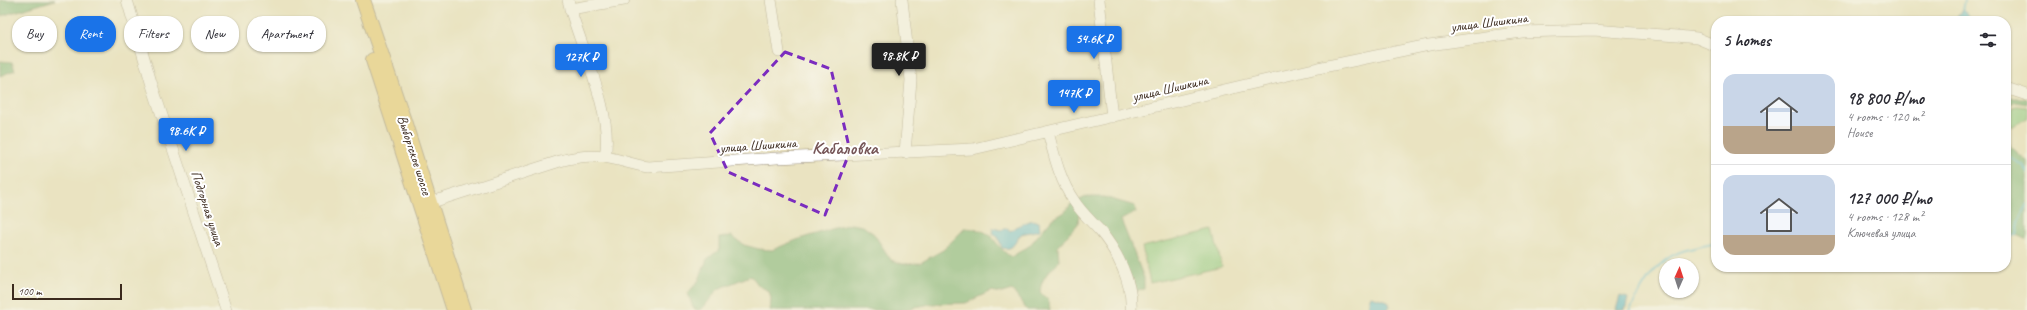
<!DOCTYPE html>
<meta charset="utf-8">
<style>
body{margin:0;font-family:Caveat,sans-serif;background:#f2f2f3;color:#2b2b33;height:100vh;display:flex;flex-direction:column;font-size:15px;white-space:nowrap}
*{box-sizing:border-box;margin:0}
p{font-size:13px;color:#7c7c81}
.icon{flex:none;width:22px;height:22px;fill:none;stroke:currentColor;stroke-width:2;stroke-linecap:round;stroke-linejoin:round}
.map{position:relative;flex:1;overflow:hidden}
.details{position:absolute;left:1711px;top:16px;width:300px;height:256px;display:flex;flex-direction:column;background:#fff;border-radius:16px;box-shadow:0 1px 3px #0004}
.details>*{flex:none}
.guide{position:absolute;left:12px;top:16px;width:380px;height:36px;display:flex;gap:8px}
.needle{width:26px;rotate:3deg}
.fabs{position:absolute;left:1659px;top:258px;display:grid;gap:8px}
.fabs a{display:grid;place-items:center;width:40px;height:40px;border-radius:50%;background:#fff;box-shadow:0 1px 3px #0004;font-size:20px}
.scale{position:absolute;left:12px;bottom:10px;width:110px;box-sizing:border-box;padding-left:4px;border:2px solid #3b2a1e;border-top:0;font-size:11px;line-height:14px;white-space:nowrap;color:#3b2a1e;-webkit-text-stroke:3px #fff;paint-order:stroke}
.price{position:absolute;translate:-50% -34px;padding:0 9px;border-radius:4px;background:#1a73e8;color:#fff;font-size:13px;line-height:26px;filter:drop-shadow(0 1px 2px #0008)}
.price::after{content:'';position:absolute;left:50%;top:24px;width:12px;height:9px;margin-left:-6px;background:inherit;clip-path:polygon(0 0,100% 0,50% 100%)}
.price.active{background:#222;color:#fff}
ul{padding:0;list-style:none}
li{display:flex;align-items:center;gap:12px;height:100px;padding:0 12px}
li+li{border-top:1px solid #e1e1e2}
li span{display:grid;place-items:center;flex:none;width:112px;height:80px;border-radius:12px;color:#555}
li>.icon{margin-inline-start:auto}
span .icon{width:48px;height:48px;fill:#fffc;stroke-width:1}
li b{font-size:17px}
h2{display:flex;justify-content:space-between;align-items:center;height:48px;padding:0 12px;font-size:17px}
.chip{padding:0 14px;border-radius:16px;background:#fff;box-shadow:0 1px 3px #0004;font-size:14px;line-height:36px}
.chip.active{background:#1a73e8;color:#fff}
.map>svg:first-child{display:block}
</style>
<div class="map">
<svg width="2027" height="310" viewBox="0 0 2027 310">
<rect width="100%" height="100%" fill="#fff"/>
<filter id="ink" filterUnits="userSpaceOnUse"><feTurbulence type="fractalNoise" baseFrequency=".025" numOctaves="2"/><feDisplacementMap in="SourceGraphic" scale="8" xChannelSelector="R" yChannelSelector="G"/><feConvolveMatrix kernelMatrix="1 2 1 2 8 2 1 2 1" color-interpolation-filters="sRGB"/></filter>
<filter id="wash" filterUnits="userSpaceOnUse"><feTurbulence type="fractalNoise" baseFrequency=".012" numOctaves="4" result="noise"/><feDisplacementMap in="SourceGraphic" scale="16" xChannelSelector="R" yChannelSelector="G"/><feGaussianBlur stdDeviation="0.9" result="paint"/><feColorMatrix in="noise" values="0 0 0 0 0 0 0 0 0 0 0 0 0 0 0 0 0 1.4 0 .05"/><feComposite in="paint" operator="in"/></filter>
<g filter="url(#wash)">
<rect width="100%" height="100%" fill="#eae3c1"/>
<g fill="#88cb84" stroke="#627a51">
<path d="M2018 106 2027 107V118L2012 127 2007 117 2012 109Z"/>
<path d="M1213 230 1222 267 1150 283 1142 247Z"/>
</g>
<g fill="#6eaf72" stroke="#546c48">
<path d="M0 0H55L1 16Z"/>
<path d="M0 61 12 62 15 70 0 76Z"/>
<path d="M2006 98H2024L2027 99V104L2015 102 2006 110Z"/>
<path d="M2006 137 2009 145 2027 161V240L2006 230Z"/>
<path d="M1086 197H1104L1135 206 1136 212 1121 220 1144 278V289L1137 291 1103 226 1079 213 1078 224 1058 246 1059 261C1050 271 1041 277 1040 292L1049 301 1050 310H1027L1012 290 1002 293 991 291 966 303 930 304 902 310H770L771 299 769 291 759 286 753 278 750 276 718 289 703 308 698 310 693 308 688 293 699 280 707 259 719 250V238L731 236 744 245 759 249 772 250 799 239 835 228 851 224 863 226 874 234 891 260 903 264 920 263 934 255 943 250 965 228C997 230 990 242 1011 257L1029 246 1051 220 1065 212 1071 204Z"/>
</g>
<g fill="#57b9d6" stroke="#49727a">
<path d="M1962 9 1968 14 1971 21H1954Z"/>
<path d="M1032 220 1039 222 1040 230 1021 234C1015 241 1014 251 1002 248L998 237 992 233 993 228 1001 230 1008 228 1009 230 1011 231 1015 227Z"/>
<path d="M1371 296 1388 301 1390 306 1387 310H1372L1369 307V301Z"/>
<path d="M1620 296 1628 298 1625 310H1616Z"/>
</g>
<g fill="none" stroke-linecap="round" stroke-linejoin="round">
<g stroke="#57b9d6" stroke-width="2">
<path d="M1963 11 1965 0"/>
<path d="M2006 155 2023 165 2027 173"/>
<path d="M2006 239 2017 234 2019 222 2027 205"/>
<path d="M1630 310C1642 288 1654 262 1680 252 1691 248 1704 246 1716 243"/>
</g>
</g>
</g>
<g filter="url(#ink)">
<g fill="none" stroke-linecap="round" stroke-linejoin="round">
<g stroke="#928670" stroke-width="12">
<g id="minor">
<path d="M127 0 151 82 226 310"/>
<path d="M568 0C579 46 614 110 605 157"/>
<path d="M771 0 779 52"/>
<path d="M902 0 911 80 905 153"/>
<path d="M1099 0 1112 117"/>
<path d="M570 9 624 0"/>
<path d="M2006 88 2027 95"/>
<path d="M1048 132C1054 155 1060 181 1074 201 1081 212 1091 221 1100 231 1117 251 1133 283 1131 310"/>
<path d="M423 205 560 161C574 157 589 155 604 157 619 159 633 165 648 167L777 158 973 149 1318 68 1429 45 1522 32 1593 30 1677 36 1697 38 1716 46"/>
</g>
</g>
<g stroke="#928670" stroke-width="16">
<g id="major">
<path d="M363 0 404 121 464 310"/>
<path d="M373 60 454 310"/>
</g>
</g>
<use href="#minor" stroke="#fff" stroke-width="11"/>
<use href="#major" stroke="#e9c769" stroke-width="14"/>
</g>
</g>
<path d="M0 0H2027V310H0ZM785 52 831 69 850 151 825 215 728 172 710 133Z" fill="#eae3c1" fill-opacity=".55" fill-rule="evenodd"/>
<path fill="none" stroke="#7b2cbf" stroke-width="3" stroke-dasharray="8 5" stroke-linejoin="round" d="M785 52 831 69 850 151 825 215 728 172 710 133Z"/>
<g text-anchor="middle" stroke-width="4" stroke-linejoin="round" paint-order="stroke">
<g font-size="14" fill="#3b2a1e" stroke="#fff">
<text transform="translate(1489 22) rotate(-7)" y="5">улица Шишкина</text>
<text transform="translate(1170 88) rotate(-13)" y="5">улица Шишкина</text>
<text transform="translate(758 145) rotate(-4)" y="5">улица Шишкина</text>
<text transform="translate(415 155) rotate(72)" y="5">Выборгское шоссе</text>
<text transform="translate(208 208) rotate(72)" y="5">Подгорная улица</text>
</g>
<g font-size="18" font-weight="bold" fill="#755557" stroke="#fff">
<text x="845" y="154">Кабаловка</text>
</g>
</g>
</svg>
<div class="fabs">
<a><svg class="needle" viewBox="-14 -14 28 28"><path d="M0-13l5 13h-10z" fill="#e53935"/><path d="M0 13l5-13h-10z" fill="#7c7c81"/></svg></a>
</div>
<div class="scale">100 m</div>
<b class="price" style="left:1094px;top:60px">54.6K ₽</b>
<b class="price active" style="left:899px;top:77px">98.8K ₽</b>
<b class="price" style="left:581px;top:78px">127K ₽</b>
<b class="price" style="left:1074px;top:114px">147K ₽</b>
<b class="price" style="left:186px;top:152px">98.6K ₽</b>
<div class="guide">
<a class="chip">Buy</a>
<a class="chip active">Rent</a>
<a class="chip">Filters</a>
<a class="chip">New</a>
<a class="chip">Apartment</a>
</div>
<section class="details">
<h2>5 homes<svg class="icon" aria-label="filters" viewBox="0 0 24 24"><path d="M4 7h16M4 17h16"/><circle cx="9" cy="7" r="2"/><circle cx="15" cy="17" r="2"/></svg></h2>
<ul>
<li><span style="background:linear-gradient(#c9d6e8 65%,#b9a48a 0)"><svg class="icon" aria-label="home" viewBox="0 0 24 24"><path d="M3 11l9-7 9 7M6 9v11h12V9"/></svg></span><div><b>98 800 ₽/mo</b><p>4 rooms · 120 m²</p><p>House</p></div></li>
<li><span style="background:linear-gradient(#c9d6e8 75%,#b9a48a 0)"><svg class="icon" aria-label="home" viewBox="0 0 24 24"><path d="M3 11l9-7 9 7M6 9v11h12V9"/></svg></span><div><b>127 000 ₽/mo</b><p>4 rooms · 128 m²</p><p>Ключевая улица</p></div></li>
</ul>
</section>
</div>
